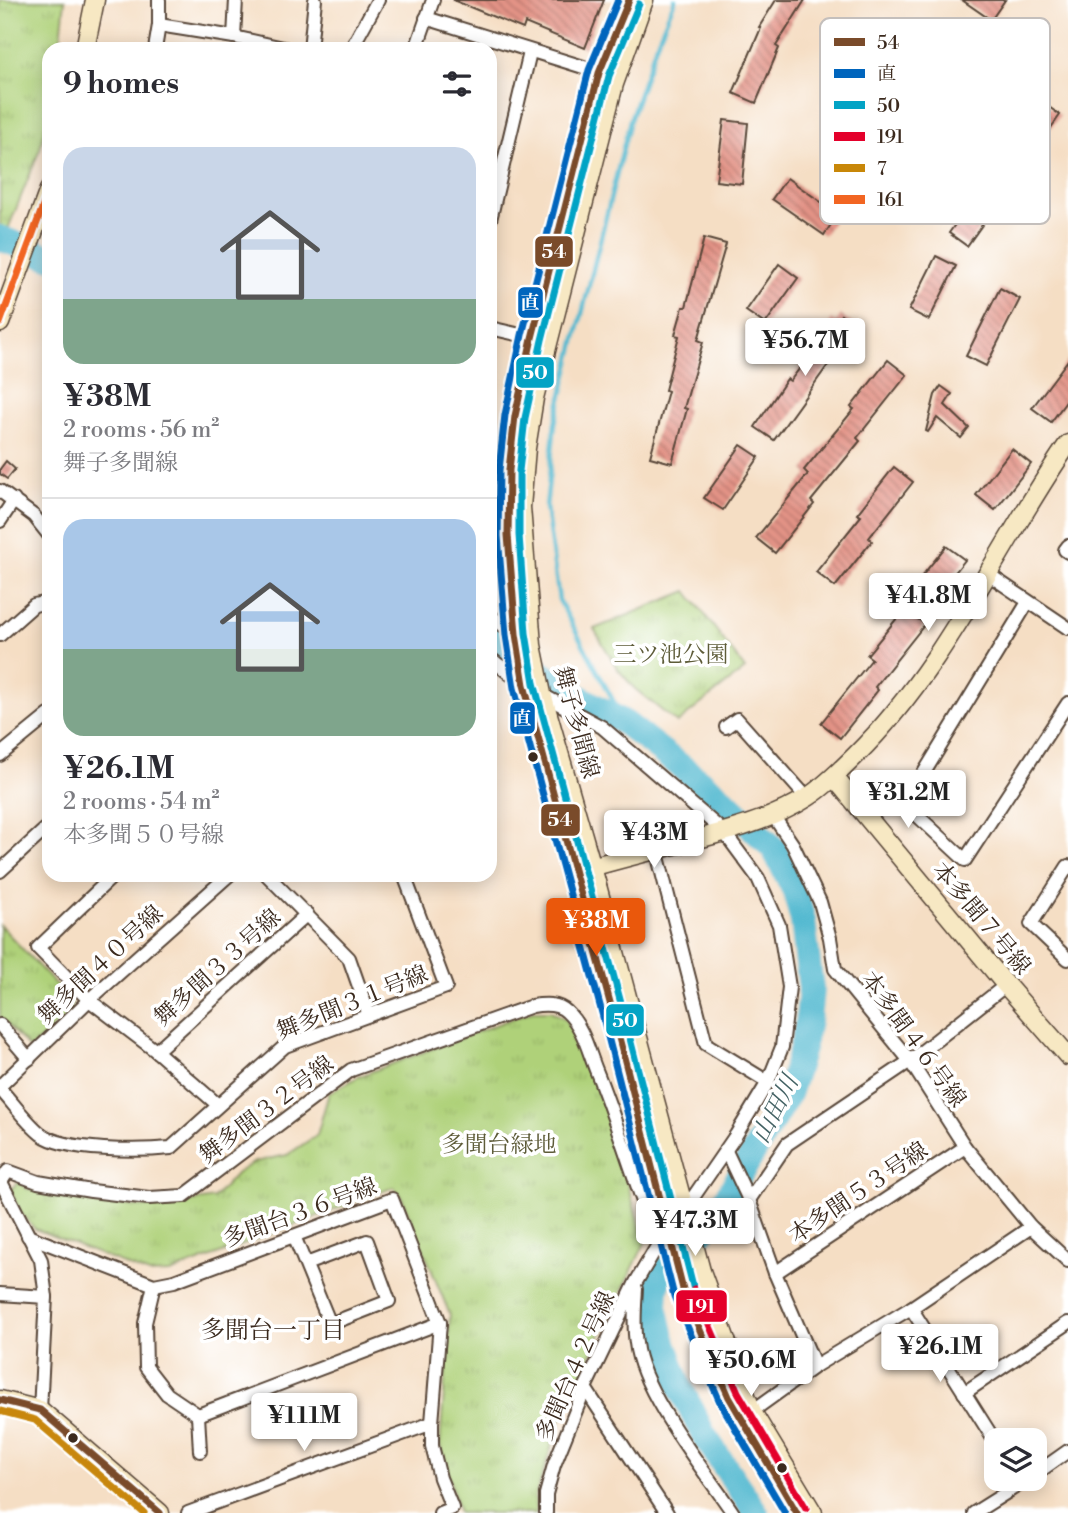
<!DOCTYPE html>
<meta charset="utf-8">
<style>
body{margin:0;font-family:"Libre Bodoni","Noto Serif JP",serif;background:#f7f7f7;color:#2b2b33;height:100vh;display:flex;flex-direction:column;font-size:26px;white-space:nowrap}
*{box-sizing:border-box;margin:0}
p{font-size:23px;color:#7c7c81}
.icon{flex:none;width:38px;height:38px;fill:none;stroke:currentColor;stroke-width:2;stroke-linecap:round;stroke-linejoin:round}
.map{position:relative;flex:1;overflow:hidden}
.sheet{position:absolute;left:42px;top:42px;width:455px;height:840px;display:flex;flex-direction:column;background:#fff;border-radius:21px;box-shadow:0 4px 18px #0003}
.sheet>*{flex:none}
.tools{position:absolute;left:984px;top:1428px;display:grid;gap:14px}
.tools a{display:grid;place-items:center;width:63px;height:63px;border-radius:14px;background:#fff;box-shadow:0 4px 18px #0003;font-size:35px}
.price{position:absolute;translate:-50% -60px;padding:0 16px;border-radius:7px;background:#fff;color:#222;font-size:23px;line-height:46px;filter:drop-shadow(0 2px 4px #0008)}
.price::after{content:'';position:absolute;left:50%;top:42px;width:21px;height:16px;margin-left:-10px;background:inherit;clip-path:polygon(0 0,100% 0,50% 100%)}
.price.on{background:#ea580c;color:#fff}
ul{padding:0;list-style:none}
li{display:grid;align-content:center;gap:14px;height:371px;padding:0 21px}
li+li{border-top:2px solid #e1e1e2}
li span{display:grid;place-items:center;height:217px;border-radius:21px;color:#555}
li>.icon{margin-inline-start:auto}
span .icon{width:126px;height:126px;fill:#fffc;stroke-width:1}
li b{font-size:30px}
h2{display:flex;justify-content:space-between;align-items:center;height:84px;padding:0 21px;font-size:30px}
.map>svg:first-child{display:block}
</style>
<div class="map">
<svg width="1068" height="1513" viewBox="0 0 1068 1513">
<defs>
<pattern id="park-tufts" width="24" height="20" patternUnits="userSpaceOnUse" patternTransform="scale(1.75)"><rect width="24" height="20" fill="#afd179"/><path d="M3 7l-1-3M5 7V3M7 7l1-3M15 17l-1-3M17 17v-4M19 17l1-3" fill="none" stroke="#97b468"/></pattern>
<pattern id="building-back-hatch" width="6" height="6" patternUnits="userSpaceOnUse" patternTransform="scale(1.75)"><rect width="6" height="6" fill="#e39386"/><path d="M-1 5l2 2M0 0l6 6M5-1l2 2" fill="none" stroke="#b9786d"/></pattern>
</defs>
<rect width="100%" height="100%" fill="#fff"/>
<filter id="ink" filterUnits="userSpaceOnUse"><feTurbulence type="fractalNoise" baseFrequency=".0143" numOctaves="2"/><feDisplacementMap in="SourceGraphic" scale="14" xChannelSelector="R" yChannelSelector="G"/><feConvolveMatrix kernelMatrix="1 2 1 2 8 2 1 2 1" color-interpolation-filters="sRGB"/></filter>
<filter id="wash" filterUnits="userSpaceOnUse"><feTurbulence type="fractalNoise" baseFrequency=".00686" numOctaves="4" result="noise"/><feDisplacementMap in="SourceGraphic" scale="28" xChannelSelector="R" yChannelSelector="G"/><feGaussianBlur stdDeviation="1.57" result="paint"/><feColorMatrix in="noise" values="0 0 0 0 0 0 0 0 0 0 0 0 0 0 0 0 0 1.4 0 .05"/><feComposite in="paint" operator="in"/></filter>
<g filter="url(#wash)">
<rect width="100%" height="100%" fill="#f5dec4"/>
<g fill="url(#park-tufts)" stroke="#757e4c" stroke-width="2">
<path d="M0 0H65L60 49H49V110L40 149 8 229 0 226Z"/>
<path d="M687 591 745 669 677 723 634 688 617 668 594 629Z"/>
<path d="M0 925 72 1002V1011L30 1049 0 1017Z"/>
<path d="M532 1011H551L566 1019 604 1104 645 1243 562 1415 535 1497 536 1513H459L440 1445 450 1315 402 1198 394 1187 170 1273 149 1274 35 1229 21 1214 10 1190 18 1182 28 1189 137 1207 171 1205 214 1198 237 1173 255 1162 287 1155 317 1135 329 1093 360 1076Z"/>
</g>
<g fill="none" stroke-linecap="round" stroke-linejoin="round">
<path stroke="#52b9d0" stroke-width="4.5" d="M626 724 559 600 546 507 555 423 630 120 657 42 675 0"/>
<g stroke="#52b9d0" stroke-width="26">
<path d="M0 238 49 257"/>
<path d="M490 636 553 682 626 724 723 799 774 849 795 891 803 921 811 989 808 1021 800 1056 788 1094 714 1219 662 1274 656 1288 655 1306 662 1337 679 1385 703 1434 756 1513"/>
</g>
</g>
<g id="blocks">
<g fill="url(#building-back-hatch)">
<path d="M453 0H604L585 48 525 23 523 29Z"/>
<path d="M776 0H805L776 46 779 48 756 103 733 93 761 28 759 27Z"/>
<path d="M962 0H1005L991 20Z"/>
<path d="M1042 102 1060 115 967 246 949 233Z"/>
<path d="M724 120 748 123 742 184 716 181Z"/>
<path d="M787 178 838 214 824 235 772 199Z"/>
<path d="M704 238 726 244 698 340 703 342 684 408 687 409 672 463 650 457 668 391 665 390 679 336 675 335 683 307H686Z"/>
<path d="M936 256 956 266 929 320 909 310Z"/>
<path d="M779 264 798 278 765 324 746 311Z"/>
<path d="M1000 288 1020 299 986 366 966 356Z"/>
<path d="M841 315 856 326 774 440 755 427 787 379 790 381 809 356 808 354 832 319 836 322Z"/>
<path d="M888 360 907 375 857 438 860 441 811 501 814 504 775 553 756 538 808 474 804 470 854 409 851 407Z"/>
<path d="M1068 360V399L1051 422 1032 408Z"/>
<path d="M941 386 952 394 945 405 969 428 961 438 937 418 928 432 926 431 935 395Z"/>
<path d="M741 445 759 457 723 510 704 498Z"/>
<path d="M1012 449 1031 464 995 510 976 495Z"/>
<path d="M6 461 15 469 7 479 0 474V469Z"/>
<path d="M894 467 913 482 869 538 872 541 835 587 816 572 861 516 857 514Z"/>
<path d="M946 546 965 560 918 619 925 624 875 687 878 690 840 738 821 723 872 659 867 655 915 596 909 592Z"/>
</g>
</g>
</g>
<g filter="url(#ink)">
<use href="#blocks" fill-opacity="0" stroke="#574537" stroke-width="2"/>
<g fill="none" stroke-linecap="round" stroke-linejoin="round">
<g stroke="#574537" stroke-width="16">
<g id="street">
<path d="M426 18 606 74"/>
<path d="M159 25 234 37 288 49"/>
<path d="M234 37 236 0"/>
<path d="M155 49 159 25V0"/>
<path d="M310 49 315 0"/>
<path d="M351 49 378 0"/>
<path d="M416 49 433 0"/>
<path d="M490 220 530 52"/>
<path d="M490 328 538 339"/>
<path d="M0 491 34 516 49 535"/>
<path d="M0 521 14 500"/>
<path d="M1068 546 1065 550 1068 552"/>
<path d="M988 574 1068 628"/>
<path d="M1028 602 905 804 965 860 1068 703"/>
<path d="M490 616 518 636"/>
<path d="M0 635 34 605 44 603 49 609"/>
<path d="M490 658 524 685 602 727 724 832 758 878 779 925 789 987 782 1047 768 1082 736 1135 683 1212 659 1243 636 1282 585 1388 554 1465 546 1494V1513"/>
<path d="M726 727 737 719 807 798"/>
<path d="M0 755 49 715"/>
<path d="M772 814 793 845 820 902 830 938 835 969 910 1061 965 1147 1031 1227 1068 1261"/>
<path d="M656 849 706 1044 768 1082"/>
<path d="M1068 866 1031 924 1068 959"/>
<path d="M0 871 49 826"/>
<path d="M114 875 38 948 89 1000 156 1051 218 1105"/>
<path d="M267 875 349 958 369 1015"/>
<path d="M0 1025 29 1059"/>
<path d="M156 1051 307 914"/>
<path d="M0 1086 89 1000 229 875"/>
<path d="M0 1089C13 1103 26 1122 41 1134 65 1152 141 1151 171 1148L285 1046 446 987 404 875"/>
<path d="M726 1151 749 1200 775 1273 815 1366"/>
<path d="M749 1200 787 1144 910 1061 1006 985"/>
<path d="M28 1236 154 1285 174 1281 392 1199 440 1323 432 1423V1446L440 1478 452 1508 440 1513"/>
<path d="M294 1236 330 1324 389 1301 367 1241 306 1264"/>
<path d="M775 1273 965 1147"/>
<path d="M154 1285 145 1323 146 1367 167 1394 198 1415 440 1323"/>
<path d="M636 1289C635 1306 633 1326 636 1343 641 1392 704 1470 733 1513"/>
<path d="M0 1294 46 1297"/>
<path d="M911 1308 996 1443"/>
<path d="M585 1388 667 1513"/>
<path d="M964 1393 1068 1323"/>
<path d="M40 1410 46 1297 41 1260 1 1182 8 1171 38 1182 91 1191 149 1198 184 1196 351 1070 532 1006C544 1004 558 1003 567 1012 583 1027 588 1050 596 1070 619 1127 635 1186 659 1243"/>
<path d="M198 1415 200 1451"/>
<path d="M747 1415 815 1366 911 1308 1031 1227"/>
<path d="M1034 1475 1068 1451"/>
<path d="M188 1513 432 1423"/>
<path d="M974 1513 1028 1479"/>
</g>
</g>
<g stroke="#574537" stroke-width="21">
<g id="secondary">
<path d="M629 0 599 73 532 338 515 416 509 470 508 535 516 634 524 685 612 1010 684 1293 729 1397 797 1513"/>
<path d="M644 0 614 84 534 398 526 448 521 507 532 645 542 694 592 867 701 1271 752 1412 813 1513"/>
<path d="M85 49 95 0"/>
<path d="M0 323 49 190"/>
<path d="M834 777 1006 985 1068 1056"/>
<path d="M580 870C609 862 638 854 667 847 713 835 768 823 808 797 825 786 841 770 856 755 946 666 997 547 1068 444"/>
<path d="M0 1400 40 1410 160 1513"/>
</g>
</g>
<use href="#street" stroke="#fff" stroke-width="12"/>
<use href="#secondary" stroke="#f7e8c3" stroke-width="18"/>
<g stroke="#fff" stroke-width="12">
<g id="bus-1">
<path d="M629 0 599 73 532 338 515 416 509 470 508 535 516 634 524 685 612 1010 684 1293 729 1397 797 1513"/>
<path d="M0 1400 40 1410 160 1513"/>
</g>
</g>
<g stroke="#fff" stroke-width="12">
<path id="bus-2" d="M618 0 589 70 522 335 505 415 499 470 498 536 506 635 514 688 602 1013 674 1296 720 1402 785 1513"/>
</g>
<g stroke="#fff" stroke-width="12">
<path id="bus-3" d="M639 4 609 76 542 340 525 418 519 471V535L526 633 534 683 622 1007 694 1290"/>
</g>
<g stroke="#fff" stroke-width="12">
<path id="bus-4" d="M694 1289 738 1392 806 1508"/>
</g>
<g stroke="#fff" stroke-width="12">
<path id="bus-5" d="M0 1411 35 1420 144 1513"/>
</g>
<g stroke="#fff" stroke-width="12">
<path id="bus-6" d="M0 323 49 190"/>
</g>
<use href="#bus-1" stroke="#7a4b2a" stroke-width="7"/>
<use href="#bus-2" stroke="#0065bd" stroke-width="7"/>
<use href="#bus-3" stroke="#03a3c5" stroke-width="7"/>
<use href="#bus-4" stroke="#e4002b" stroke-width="7"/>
<use href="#bus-5" stroke="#c88708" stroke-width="7"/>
<use href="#bus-6" stroke="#f26522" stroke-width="7"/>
</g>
</g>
<g fill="#3b2a1e" stroke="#fff" stroke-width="2.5">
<circle cx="533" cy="757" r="6"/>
<circle cx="73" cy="1438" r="6"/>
<circle cx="782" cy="1468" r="6"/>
</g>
<g text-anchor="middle" stroke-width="7" stroke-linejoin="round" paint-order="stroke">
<g font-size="23" fill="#5e5c39" stroke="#fff">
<text x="671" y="662">三ツ池公園</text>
<text x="499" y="1152">多聞台緑地</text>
</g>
<g font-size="23" fill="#3b2a1e" stroke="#fff">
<text transform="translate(577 722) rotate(75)" y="8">舞子多聞線</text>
<text transform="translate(982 918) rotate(50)" y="8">本多聞７号線</text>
<text transform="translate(100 964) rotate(-43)" y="8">舞多聞４０号線</text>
<text transform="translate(217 967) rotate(-42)" y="8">舞多聞３３号線</text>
<text transform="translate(352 1002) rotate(-22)" y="8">舞多聞３１号線</text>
<text transform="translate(914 1039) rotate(54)" y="8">本多聞４６号線</text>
<text transform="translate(266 1109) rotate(-37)" y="8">舞多聞３２号線</text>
<text transform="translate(858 1192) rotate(-34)" y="8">本多聞５３号線</text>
<text transform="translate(300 1212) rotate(-20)" y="8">多聞台３６号線</text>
<text transform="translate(575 1366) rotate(-66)" y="8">多聞台４２号線</text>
</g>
<g font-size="24" font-style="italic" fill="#446365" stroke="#fff">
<text transform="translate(775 1109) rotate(-63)" y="8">山田川</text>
</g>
<g font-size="24" fill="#3b2a1e" stroke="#fff">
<text x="273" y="1338">多聞台一丁目</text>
</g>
</g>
<rect x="820" y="18" width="230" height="206" rx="10" fill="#fff" stroke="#c4bfbc" stroke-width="2"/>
<rect x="834" y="38" width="31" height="8" fill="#7a4b2a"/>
<rect x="834" y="69" width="31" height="9" fill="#0065bd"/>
<rect x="834" y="101" width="31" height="8" fill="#03a3c5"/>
<rect x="834" y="132" width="31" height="9" fill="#e4002b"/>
<rect x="834" y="164" width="31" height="8" fill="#c88708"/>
<rect x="834" y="195" width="31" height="9" fill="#f26522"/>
<g font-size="19" fill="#3b2a1e">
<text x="877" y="49">54</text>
<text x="877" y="80">直</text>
<text x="877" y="112">50</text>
<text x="877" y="143">191</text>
<text x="877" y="175">7</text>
<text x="877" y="206">161</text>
</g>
<g stroke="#fff" stroke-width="2.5">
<rect x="534" y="235" width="40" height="33" rx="7" fill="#7a4b2a"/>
<rect x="517" y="286" width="27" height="33" rx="7" fill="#0065bd"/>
<rect x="515" y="356" width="40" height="33" rx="7" fill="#03a3c5"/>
<rect x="509" y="701" width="27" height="34" rx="7" fill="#0065bd"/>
<rect x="540" y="803" width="41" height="34" rx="7" fill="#7a4b2a"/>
<rect x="605" y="1003" width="40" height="34" rx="7" fill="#03a3c5"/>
<rect x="675" y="1289" width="53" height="34" rx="7" fill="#e4002b"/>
</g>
<g font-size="19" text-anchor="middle" font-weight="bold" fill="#fff">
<text x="554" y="258">54</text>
<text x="530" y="309">直</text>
<text x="535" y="379">50</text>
<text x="522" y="725">直</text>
<text x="560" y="826">54</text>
<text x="625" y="1027">50</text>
<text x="701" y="1313">191</text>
</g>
</svg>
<div class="tools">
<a><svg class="icon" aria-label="layers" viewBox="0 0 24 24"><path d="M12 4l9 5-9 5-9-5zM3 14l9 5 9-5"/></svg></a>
</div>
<b class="price" style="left:805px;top:378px">¥56.7M</b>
<b class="price" style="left:928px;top:633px">¥41.8M</b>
<b class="price" style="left:908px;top:830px">¥31.2M</b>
<b class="price" style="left:654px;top:870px">¥43M</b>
<b class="price on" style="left:596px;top:958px">¥38M</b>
<b class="price" style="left:695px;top:1258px">¥47.3M</b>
<b class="price" style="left:940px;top:1384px">¥26.1M</b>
<b class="price" style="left:751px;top:1398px">¥50.6M</b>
<b class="price" style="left:304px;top:1453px">¥111M</b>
<section class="sheet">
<h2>9 homes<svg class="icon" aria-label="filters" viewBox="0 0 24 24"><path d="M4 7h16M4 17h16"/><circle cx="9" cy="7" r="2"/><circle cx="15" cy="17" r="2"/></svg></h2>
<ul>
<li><span style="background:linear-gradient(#c9d6e8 70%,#7fa58c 0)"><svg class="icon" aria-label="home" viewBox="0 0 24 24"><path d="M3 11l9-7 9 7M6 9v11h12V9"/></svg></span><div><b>¥38M</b><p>2 rooms · 56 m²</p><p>舞子多聞線</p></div></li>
<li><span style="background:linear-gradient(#a9c7e8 60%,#7fa58c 0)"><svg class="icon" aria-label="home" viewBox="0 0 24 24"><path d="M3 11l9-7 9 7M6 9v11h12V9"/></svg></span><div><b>¥26.1M</b><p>2 rooms · 54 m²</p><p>本多聞５０号線</p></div></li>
</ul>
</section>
</div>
